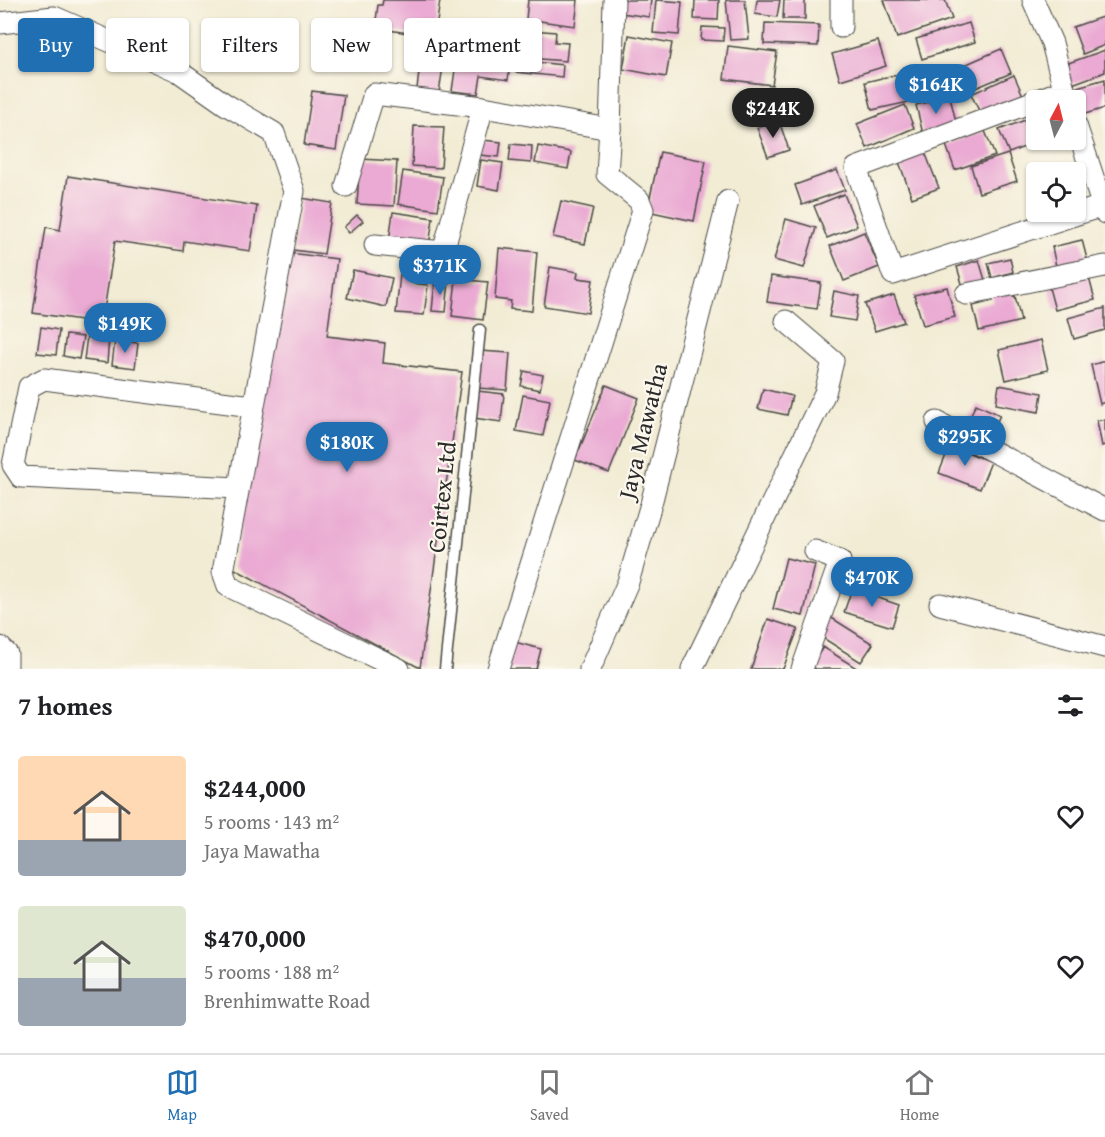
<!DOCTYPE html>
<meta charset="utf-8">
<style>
body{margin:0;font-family:"Gentium Book Plus",serif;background:#f2f2f2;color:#202124;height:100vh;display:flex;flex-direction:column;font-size:22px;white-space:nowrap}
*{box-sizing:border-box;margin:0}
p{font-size:20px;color:#757577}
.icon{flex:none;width:33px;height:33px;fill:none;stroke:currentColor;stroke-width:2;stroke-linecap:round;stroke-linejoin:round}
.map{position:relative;height:669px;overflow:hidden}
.sheet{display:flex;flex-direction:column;background:#fff;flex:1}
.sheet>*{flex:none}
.top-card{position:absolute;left:18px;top:18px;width:600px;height:54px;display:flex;gap:12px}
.needle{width:39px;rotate:7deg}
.buttons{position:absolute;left:1026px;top:90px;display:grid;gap:12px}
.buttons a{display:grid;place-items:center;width:60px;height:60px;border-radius:6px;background:#fff;box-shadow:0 2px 4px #0004;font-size:30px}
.price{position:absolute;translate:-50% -51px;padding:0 14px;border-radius:21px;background:#1f6fb2;color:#fff;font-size:20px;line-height:39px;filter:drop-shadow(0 2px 3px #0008)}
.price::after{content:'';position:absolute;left:50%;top:36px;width:18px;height:14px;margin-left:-9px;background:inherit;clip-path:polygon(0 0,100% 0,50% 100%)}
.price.current{background:#222;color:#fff}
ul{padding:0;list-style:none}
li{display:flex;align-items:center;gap:18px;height:150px;padding:0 18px}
li span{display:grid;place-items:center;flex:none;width:168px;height:120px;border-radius:6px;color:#555}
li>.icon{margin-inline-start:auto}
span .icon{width:72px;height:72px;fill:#fffc;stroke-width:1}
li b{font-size:26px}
h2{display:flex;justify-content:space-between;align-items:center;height:72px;padding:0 18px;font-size:26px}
.tag{padding:0 21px;border-radius:6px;background:#fff;box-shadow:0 2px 4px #0004;font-size:21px;line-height:54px}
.tag.current{background:#1f6fb2;color:#fff}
.tabs{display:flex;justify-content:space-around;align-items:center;height:84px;border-top:2px solid #e0e0e0;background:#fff;font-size:16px;color:#757577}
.tabs a{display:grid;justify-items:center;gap:3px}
.tabs .current{color:#1f6fb2}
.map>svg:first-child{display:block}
</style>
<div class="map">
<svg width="1105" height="669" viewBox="0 0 1105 669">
<rect width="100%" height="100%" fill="#fbf7ec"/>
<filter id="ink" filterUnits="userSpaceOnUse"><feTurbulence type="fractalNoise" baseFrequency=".0167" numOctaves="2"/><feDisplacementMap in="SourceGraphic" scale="12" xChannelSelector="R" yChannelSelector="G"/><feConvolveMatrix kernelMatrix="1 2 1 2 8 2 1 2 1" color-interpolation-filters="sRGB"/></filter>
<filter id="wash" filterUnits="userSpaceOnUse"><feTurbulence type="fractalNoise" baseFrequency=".008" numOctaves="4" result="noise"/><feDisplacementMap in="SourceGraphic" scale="24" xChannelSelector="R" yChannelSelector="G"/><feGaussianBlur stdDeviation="1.35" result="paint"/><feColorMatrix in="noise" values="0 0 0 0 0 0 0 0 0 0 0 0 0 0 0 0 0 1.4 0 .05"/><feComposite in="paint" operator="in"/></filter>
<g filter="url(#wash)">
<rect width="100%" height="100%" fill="#f2ecd4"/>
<g id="blocks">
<g fill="#eaaad3">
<path d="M383 0H440L435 37 375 28 378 5H382Z"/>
<path d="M528 0H578L575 26 526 19Z"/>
<path d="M616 0H651L649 17 614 12Z"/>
<path d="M656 0 682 2 679 35 653 33Z"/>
<path d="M695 0H719L718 20 694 19Z"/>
<path d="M726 0H745L749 39 730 40Z"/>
<path d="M757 0H780L777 17 755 14Z"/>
<path d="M784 0H805V19H783Z"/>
<path d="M884 0H945L952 19 897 38Z"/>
<path d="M1105 16V45L1083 54 1073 27Z"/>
<path d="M765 23 819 25 818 46 764 44Z"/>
<path d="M969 23 975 42 922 59 916 39Z"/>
<path d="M702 27 724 28 723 41 701 40Z"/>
<path d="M531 30 556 32 555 42 568 43 566 61 528 58Z"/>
<path d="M508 33 521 34 520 51 508 50Z"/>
<path d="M629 35 672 43 666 77 623 69Z"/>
<path d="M878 41 886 66 840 80 832 54Z"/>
<path d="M728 46 777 52 772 85 724 79Z"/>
<path d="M458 49 511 56 508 80 481 76 478 94 452 91Z"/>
<path d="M1001 49 1011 73 971 90 960 67Z"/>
<path d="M1105 50V72L1067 86 1060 66Z"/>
<path d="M421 57 444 60 438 99 416 96Z"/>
<path d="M516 60 563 65 562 77 515 72Z"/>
<path d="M911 71 918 100 872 110 865 82Z"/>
<path d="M1014 75 1025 100 983 119 971 94Z"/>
<path d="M1105 79V108L1085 114 1077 87Z"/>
<path d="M312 91 344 95 336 150 304 145Z"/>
<path d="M950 97 957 126 923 134 916 105Z"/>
<path d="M905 105 914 128 867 148 857 124Z"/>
<path d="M1033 117 1036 125V140H1042L1009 153 999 130Z"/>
<path d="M779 121 789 150 768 157 757 128Z"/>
<path d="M414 126 444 127 441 168 412 166Z"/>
<path d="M985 131 995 156 955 170 946 145Z"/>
<path d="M482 140 501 142 499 157 480 155Z"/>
<path d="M511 144 532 146 531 163 509 161Z"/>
<path d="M538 146 571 152 568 169 535 163Z"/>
<path d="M660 152 706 161 694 221 647 211Z"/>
<path d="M925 152 939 188 912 198 899 162Z"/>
<path d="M1008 154 1017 181 979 193 971 166Z"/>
<path d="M360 159 397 161 394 206 357 204Z"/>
<path d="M481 160 503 163 499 190 477 186Z"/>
<path d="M837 170 845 190 802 205 795 185Z"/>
<path d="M403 171 443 177 438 210 398 204Z"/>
<path d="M68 176 257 206 250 251 184 241 183 251 115 241 102 323 33 313 46 227 60 230Z"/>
<path d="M844 194 857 226 827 238 814 206Z"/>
<path d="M301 198 332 203 324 254 293 250Z"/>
<path d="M561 201 593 208 585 244 553 237Z"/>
<path d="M393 212 433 218 429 246 389 241Z"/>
<path d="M357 215 363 221 349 233 344 227Z"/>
<path d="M786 219 816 228 804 268 774 260Z"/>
<path d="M864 232 879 267 844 281 830 246Z"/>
<path d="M1082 240 1087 259 1056 266 1052 247Z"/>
<path d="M499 248 537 252 532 311 510 309 511 301 495 299Z"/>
<path d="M290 253 337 259 327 336 385 343 383 363 462 372 420 668 233 568Z"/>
<path d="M455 256 471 258 469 270 453 267Z"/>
<path d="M1010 258 1013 272 992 278 988 263Z"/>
<path d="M979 260 985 280 963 287 957 267Z"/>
<path d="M550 267 578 272 577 278 593 280 588 313 544 306Z"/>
<path d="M353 270 392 278 386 307 347 298Z"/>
<path d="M400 274 413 276 412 283 428 285 424 315 396 313Z"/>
<path d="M1088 274 1095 300 1055 310 1048 284Z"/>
<path d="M771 276 821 283 817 309 767 302Z"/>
<path d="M456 279 488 282 483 320 452 316Z"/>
<path d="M435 280 449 281 446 312 432 311Z"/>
<path d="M947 287 955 317 923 325 914 295Z"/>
<path d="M1011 287 1013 297 1015 296 1021 321 979 331 973 306 993 301 991 291Z"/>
<path d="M834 291 859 296 855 321 829 317Z"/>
<path d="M894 295 904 322 875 331 865 304Z"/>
<path d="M1105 308V330L1074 339 1068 318Z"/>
<path d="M118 316 149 321 147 334 116 329Z"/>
<path d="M41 327 59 330 56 355 37 353Z"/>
<path d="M66 335 83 337 79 359 63 356Z"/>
<path d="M87 336 109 338 107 363 84 360Z"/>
<path d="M115 340 138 343 135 368 112 365Z"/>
<path d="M1041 340 1048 370 1006 380 999 350Z"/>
<path d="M479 351 510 353 507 390 477 388Z"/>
<path d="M1105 361V402L1100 404 1091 365Z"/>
<path d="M524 371 543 375 540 390 521 386Z"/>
<path d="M606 385 639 398 609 473 575 460Z"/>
<path d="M999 385 1042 393 1039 412 996 404Z"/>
<path d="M763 389 792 396 787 415 758 409Z"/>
<path d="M477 391 504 394 501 422 474 418Z"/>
<path d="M523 395 550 400 543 436 516 431Z"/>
<path d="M976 404 1000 415 990 436 966 424Z"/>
<path d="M1105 419V445L1102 446 1097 421Z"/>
<path d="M950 445 991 462 980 489 939 473Z"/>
<path d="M786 558 815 565 803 616 773 609Z"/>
<path d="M852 589 899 605 892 627 844 612Z"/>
<path d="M827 615 873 644 861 662 815 633Z"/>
<path d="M768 619 798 629 783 669H751Z"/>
<path d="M511 641 541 649 536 669H503Z"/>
<path d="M823 647 858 669H816L811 666Z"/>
</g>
</g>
</g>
<g filter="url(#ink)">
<use href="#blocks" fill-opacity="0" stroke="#494844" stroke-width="1.5"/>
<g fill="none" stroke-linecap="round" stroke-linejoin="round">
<g stroke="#494844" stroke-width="13">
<path id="service" d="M445 669 480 330"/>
</g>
<g stroke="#494844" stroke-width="23">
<g id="minor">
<path d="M841 0V27"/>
<path d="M1033 0 1052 43 1067 100"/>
<path d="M0 23 54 17 178 71 225 104 274 133 294 191 223 572 228 586 399 669"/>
<path d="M1064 90 856 168 893 274 1102 206"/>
<path d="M1076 125 1105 213"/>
<path d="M346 186 374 94 483 107 610 129"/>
<path d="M375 245 443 252 483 107"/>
<path d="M966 294 1105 266"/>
<path d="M937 422 1105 510"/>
<path d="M238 488 21 477 13 465 29 387 44 379 252 406"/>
<path d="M940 604 1105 647"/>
<path d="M0 647 7 654V669"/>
<path d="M498 669 643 210 639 200 607 174 610 129 614 0"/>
<path d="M590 669 628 582 651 504 728 201"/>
<path d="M692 669 825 393 833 361 786 321"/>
<path d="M802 669 840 561 815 551"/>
</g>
</g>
<use href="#service" stroke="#fff" stroke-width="10"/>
<use href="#minor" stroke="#fff" stroke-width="21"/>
</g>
</g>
<g text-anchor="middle" stroke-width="4.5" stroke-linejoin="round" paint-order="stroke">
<g font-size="24" fill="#2b2b2b" stroke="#fbf7ec">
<text transform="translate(643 431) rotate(-76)" y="8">Jaya Mawatha</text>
<text transform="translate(442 497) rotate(-84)" y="8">Coirtex Ltd</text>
</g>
</g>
</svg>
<div class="buttons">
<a><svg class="needle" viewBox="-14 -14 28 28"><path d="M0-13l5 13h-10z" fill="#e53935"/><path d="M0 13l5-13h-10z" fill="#757577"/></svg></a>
<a><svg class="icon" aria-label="locate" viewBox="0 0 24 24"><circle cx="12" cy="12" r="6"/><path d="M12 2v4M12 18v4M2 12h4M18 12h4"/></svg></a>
</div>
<b class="price" style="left:936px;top:115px">$164K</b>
<b class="price current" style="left:773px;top:139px">$244K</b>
<b class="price" style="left:440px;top:296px">$371K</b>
<b class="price" style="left:125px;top:354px">$149K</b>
<b class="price" style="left:965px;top:467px">$295K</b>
<b class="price" style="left:347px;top:473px">$180K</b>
<b class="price" style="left:872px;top:608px">$470K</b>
<div class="top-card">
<a class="tag current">Buy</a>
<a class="tag">Rent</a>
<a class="tag">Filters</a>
<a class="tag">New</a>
<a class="tag">Apartment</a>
</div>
</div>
<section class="sheet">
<h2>7 homes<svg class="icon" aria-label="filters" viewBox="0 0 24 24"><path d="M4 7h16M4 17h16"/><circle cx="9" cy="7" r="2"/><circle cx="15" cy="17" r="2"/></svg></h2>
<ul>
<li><span style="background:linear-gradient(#ffd9b3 70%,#9aa5b1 0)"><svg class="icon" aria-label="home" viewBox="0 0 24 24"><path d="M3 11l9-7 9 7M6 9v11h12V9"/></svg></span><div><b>$244,000</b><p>5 rooms · 143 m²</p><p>Jaya Mawatha</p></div><svg class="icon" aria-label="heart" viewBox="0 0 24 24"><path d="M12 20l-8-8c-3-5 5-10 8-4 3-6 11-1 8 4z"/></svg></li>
<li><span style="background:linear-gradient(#dfe7d0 60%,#9aa5b1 0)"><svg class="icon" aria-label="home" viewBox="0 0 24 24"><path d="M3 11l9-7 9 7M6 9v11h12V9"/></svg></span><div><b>$470,000</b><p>5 rooms · 188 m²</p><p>Brenhimwatte Road</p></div><svg class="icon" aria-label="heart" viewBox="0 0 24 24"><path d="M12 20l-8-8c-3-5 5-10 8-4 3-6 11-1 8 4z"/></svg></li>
</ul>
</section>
<nav class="tabs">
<a class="current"><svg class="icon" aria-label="map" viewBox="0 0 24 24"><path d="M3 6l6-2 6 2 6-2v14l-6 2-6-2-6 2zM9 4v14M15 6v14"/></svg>Map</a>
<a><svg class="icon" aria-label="saved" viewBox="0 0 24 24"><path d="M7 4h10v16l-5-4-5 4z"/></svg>Saved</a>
<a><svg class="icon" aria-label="home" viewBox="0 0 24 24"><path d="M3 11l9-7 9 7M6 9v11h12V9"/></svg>Home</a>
</nav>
